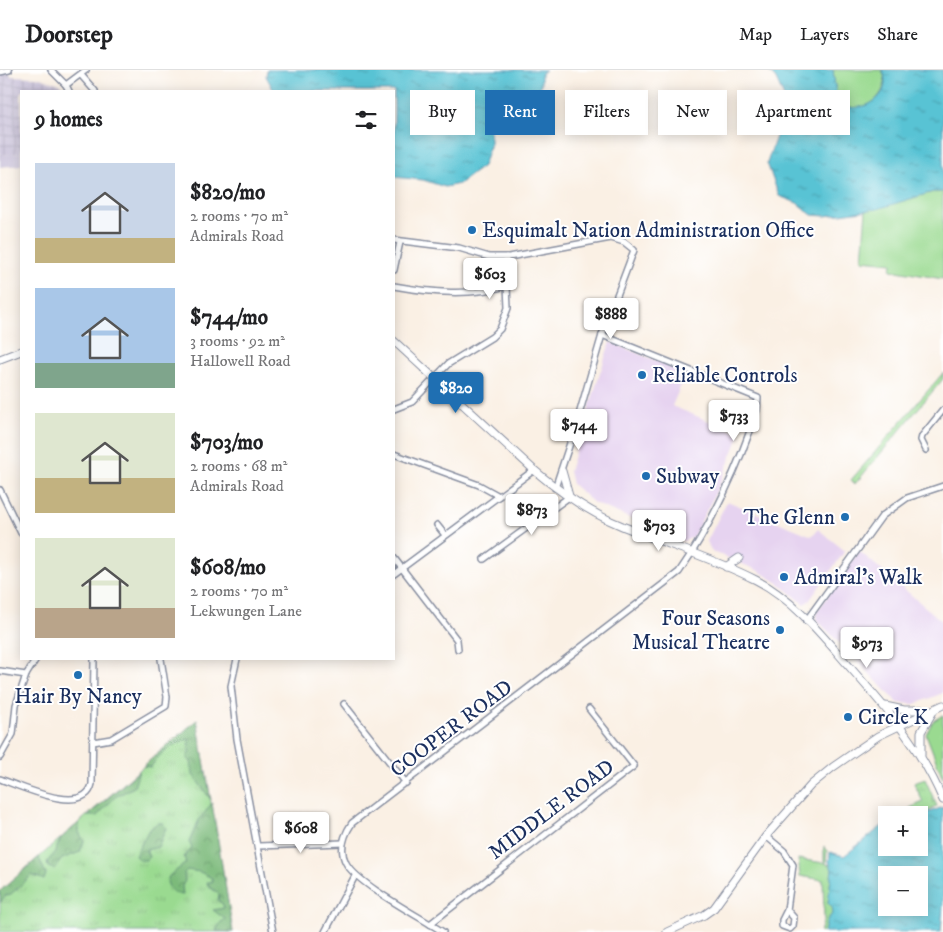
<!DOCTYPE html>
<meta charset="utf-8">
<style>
body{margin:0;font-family:"IM FELL DW Pica",serif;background:#f6f6f6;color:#202124;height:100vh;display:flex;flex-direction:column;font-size:19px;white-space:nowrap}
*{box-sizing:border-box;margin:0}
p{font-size:16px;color:#757577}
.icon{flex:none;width:28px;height:28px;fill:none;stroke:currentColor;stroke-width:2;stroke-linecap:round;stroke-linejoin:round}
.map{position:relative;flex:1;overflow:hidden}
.side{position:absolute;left:20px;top:20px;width:375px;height:570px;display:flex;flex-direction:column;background:#fff;border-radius:0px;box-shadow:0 2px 12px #0003}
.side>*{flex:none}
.hud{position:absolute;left:410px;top:20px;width:458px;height:45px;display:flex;gap:10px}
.fabs{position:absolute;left:878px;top:736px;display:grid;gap:10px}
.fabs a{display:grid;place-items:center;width:50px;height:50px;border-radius:0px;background:#fff;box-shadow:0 2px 12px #0003;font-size:25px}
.price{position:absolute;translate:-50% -42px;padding:0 11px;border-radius:5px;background:#fff;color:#222;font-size:16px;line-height:32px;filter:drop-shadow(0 1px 2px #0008)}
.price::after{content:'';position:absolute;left:50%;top:30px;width:15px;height:11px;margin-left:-8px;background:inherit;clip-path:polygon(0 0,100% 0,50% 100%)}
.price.selected{background:#1f6fb2;color:#fff}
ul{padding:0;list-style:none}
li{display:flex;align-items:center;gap:15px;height:125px;padding:0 15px}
li span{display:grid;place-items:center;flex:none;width:140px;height:100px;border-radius:0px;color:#555}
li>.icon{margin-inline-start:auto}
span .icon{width:60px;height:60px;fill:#fffc;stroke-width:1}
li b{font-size:21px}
h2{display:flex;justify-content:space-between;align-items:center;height:60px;padding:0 15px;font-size:21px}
.tag{padding:0 18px;border-radius:0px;background:#fff;box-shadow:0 2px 12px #0003;font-size:18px;line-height:45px}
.tag.selected{background:#1f6fb2;color:#fff}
header{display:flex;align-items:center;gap:30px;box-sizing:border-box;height:70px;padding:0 25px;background:#fff;border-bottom:1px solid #e0e0e0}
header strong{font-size:24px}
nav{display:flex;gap:28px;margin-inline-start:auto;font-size:18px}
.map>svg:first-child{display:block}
</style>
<header>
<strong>Doorstep</strong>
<nav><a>Map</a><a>Layers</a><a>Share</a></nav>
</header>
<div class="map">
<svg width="943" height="862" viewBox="0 0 943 862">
<defs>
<pattern id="industrial-grid" width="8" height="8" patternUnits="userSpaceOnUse" patternTransform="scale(1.25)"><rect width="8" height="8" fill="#c8c0d8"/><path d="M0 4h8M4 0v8" fill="none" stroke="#aba5bc"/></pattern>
<pattern id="grass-tufts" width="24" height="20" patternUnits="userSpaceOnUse" patternTransform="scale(1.25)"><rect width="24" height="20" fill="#9ada90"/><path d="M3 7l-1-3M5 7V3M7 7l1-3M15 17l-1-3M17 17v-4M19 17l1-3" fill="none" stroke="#84bb7f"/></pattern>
<pattern id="forest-crowns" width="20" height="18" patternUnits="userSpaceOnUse" patternTransform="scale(1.25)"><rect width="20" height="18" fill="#7bba7a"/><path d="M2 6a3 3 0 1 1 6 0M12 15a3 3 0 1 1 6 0" fill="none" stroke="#649867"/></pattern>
<pattern id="water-ripples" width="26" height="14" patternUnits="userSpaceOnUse" patternTransform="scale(1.25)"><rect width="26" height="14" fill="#59c3d4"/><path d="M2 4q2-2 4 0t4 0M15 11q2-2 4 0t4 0" fill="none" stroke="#499faf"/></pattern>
</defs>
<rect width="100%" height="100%" fill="#fff"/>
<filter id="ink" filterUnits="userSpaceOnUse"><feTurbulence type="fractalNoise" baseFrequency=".02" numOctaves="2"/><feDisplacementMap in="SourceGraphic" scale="10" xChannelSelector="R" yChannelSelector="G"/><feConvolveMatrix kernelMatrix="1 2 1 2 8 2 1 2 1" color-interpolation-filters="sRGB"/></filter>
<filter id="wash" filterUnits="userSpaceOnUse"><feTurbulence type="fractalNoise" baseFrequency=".0096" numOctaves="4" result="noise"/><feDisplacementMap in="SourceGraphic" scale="20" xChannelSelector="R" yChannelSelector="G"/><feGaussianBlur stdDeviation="1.12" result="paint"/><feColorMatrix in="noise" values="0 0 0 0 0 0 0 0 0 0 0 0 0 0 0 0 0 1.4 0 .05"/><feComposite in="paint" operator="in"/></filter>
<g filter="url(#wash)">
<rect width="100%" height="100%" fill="#faf0e4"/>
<g fill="#e6d3f0">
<path d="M610 272 686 303 672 336 740 364 719 416 693 467 684 471 594 433 572 414 569 401Z"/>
<path d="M727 431 812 466 818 459 845 481 809 531 804 534 780 514 757 500 711 481 707 471Z"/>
<path d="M859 481 943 552V623L915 634 898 633 816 549 817 542Z"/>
</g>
<path fill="url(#industrial-grid)" d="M0 0H9L11 6 36 7 60 14 64 21H21V83L0 85Z"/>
<path fill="#c8c0d8" d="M21 83V95L0 97V85Z"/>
<g fill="url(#grass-tufts)" stroke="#5a8477">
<path d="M197 650 233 862H0V821Z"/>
<path d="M925 709 937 736 927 742H908L910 738 923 732 914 713Z"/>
</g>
<g fill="url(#forest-crowns)" stroke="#4b746c">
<path d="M197 650 211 730 193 705 191 692 186 687 189 684V669C173 673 160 682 151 697L143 696Z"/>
<path d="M139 701 134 717 115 727 97 746H87Z"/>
<path d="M212 733 233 862 216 861 220 853 225 849 213 840 224 838 222 833 218 831 219 824 208 816 207 812H212V808L200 802 187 800 184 803 185 811 182 816 183 825C174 824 170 821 167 812L169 806 186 793 184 787 192 778 189 772 199 750Z"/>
<path d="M82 750 79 753V762L84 771 80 782 62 789 54 799 48 797 47 792 54 784 61 768Z"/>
<path d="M157 753H163L166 758 158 777 146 780 149 787 146 790H140L135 786 148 761Z"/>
<path d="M40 786 39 788 46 804 44 810 32 805 11 824 5 826 0 833V821Z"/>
</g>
<g fill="#9ada90" stroke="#5a8477">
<path d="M833 0H882C890 15 879 30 865 37L854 38 837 32Z"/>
<path d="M933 122H943V209L891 200 892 193 862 190 866 140Z"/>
<path d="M943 303V309L855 414 851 410Z"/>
<path d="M943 645V709L926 664 933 651Z"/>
<path d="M824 776 827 780 826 794 830 795 832 799 828 833 833 837V843L827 850 824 862H820L824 849 823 810 800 806 798 789 824 793Z"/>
</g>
<g fill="url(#water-ripples)" stroke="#3a7999" fill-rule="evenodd">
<path d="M267 0H546L541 3V14L533 31 518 37 490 56V75L483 96 459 114 445 117 423 110 394 107V21H274L266 6Z"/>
<path d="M768 0H833L837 32C858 48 896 27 882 0H943V122H933L877 139 825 146 812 145 797 133 779 126 767 93 787 34 776 9Z"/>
<path d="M943 737V834L941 862H824L827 850 833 843 832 837 828 833 832 799 829 792 830 782 844 786 886 753V778H919V746ZM886 805H919V838H886Z"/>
</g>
</g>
<g filter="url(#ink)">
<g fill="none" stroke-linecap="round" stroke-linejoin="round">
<g stroke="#8a90a1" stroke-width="8">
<g id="minor">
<path d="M51 0 66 15 69 21"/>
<path d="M0 2 9 0"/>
<path d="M81 5 95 21"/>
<path d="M66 15 86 0"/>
<path d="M394 170 459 178 489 187H509L611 168 624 172 634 180 602 265 576 355 555 418"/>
<path d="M394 200 400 172"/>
<path d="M394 216C433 223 469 226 507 216L506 187"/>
<path d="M394 339 412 332 448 294 492 267 500 259 508 238 507 216"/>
<path d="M926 380 921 370 922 366 943 340"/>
<path d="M394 384 479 415 499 426"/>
<path d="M0 420 21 463"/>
<path d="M437 455 445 465"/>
<path d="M394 488 457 570 458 579"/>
<path d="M484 489 569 427"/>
<path d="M394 504 534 400"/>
<path d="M806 551 882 446 907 428 943 416"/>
<path d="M237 589 231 616 237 669 273 862"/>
<path d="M0 601 26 605"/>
<path d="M344 634 406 713"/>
<path d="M93 672 111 669 166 636 167 627 161 589"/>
<path d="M0 687 13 664 16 635 26 605 36 589"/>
<path d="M0 709C20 716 85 747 92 714L94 589"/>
<path d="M766 766 784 781 793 795 787 840 782 850V856L790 859 793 856 794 848 787 840"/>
<path d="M259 776 343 773"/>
<path d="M430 854 634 696 589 639"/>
<path d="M325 862 355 806"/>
<path d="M443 862C420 847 357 814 346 793 339 780 344 765 352 753L679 502C711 456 740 394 757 340L758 328 602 265"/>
</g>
</g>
<g stroke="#8a90a1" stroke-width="9">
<g id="secondary">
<path d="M394 271 534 400C560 422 588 442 620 455 665 474 713 488 756 510 793 529 821 564 848 595 886 638 920 676 943 730"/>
<path d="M0 289 21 281"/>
<path d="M562 401 569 426"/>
<path d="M726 497 739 488"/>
<path d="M885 636 904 640H929"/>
<path d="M921 685V662L934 640"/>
<path d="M667 862 704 845 714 838 766 766 811 715 833 697 878 666 943 635"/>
</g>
</g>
<use href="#minor" stroke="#fff" stroke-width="5"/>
<use href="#secondary" stroke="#fff" stroke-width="7"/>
</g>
</g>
<g fill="#1f6fb2" stroke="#fff" stroke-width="2">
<circle cx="472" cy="160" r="5"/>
<circle cx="642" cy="305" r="5"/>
<circle cx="646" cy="406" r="5"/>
<circle cx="845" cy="447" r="5"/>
<circle cx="784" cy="507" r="5"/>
<circle cx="780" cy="560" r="5"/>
<circle cx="78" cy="605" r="5"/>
<circle cx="848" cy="647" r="5"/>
</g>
<g text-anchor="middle" stroke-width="4" stroke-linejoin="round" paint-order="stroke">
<g font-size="21" fill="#1b2f5e" stroke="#fff" text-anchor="start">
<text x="482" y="167">Esquimalt Nation Administration Office</text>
<text x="652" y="312">Reliable Controls</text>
<text x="656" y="413">Subway</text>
<text x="835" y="454" text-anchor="end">The Glenn</text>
<text x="794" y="514">Admiral's Walk</text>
<text x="770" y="555" text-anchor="end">Four Seasons<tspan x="770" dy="24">Musical Theatre</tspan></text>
<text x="78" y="633" text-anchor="middle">Hair By Nancy</text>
<text x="858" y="654">Circle K</text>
</g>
<g font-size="21" fill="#1b2f5e" stroke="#fff">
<text transform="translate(451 658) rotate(-37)" y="7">COOPER ROAD</text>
<text transform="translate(551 739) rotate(-37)" y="7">MIDDLE ROAD</text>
</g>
</g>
</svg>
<div class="fabs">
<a>+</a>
<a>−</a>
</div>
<b class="price" style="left:490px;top:230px">$603</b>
<b class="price" style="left:611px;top:270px">$888</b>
<b class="price selected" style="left:456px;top:344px">$820</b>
<b class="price" style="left:734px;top:372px">$733</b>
<b class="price" style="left:579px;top:381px">$744</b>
<b class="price" style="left:532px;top:466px">$873</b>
<b class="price" style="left:659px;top:482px">$703</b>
<b class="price" style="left:867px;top:599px">$973</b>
<b class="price" style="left:301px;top:784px">$608</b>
<div class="hud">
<a class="tag">Buy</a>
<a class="tag selected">Rent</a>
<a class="tag">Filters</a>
<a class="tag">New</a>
<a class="tag">Apartment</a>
</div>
<section class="side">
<h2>9 homes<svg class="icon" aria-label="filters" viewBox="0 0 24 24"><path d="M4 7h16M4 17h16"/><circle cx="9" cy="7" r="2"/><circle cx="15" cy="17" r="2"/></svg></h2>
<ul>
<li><span style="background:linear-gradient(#c9d6e8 75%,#c2b280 0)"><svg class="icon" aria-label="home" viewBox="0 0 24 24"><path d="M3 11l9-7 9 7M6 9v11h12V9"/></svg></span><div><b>$820/mo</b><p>2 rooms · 70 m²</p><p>Admirals Road</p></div></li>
<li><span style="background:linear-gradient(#a9c7e8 75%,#7fa58c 0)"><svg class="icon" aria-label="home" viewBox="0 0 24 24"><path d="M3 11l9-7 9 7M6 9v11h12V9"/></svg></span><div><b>$744/mo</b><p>3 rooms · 92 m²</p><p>Hallowell Road</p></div></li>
<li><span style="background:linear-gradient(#dfe7d0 65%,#c2b280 0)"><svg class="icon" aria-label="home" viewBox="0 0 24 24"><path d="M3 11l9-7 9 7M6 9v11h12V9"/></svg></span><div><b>$703/mo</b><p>2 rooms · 68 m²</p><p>Admirals Road</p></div></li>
<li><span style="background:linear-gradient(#dfe7d0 70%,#b9a48a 0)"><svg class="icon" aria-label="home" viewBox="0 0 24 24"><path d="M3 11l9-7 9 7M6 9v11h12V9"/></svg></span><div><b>$608/mo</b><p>2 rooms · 70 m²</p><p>Lekwungen Lane</p></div></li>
</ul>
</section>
</div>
